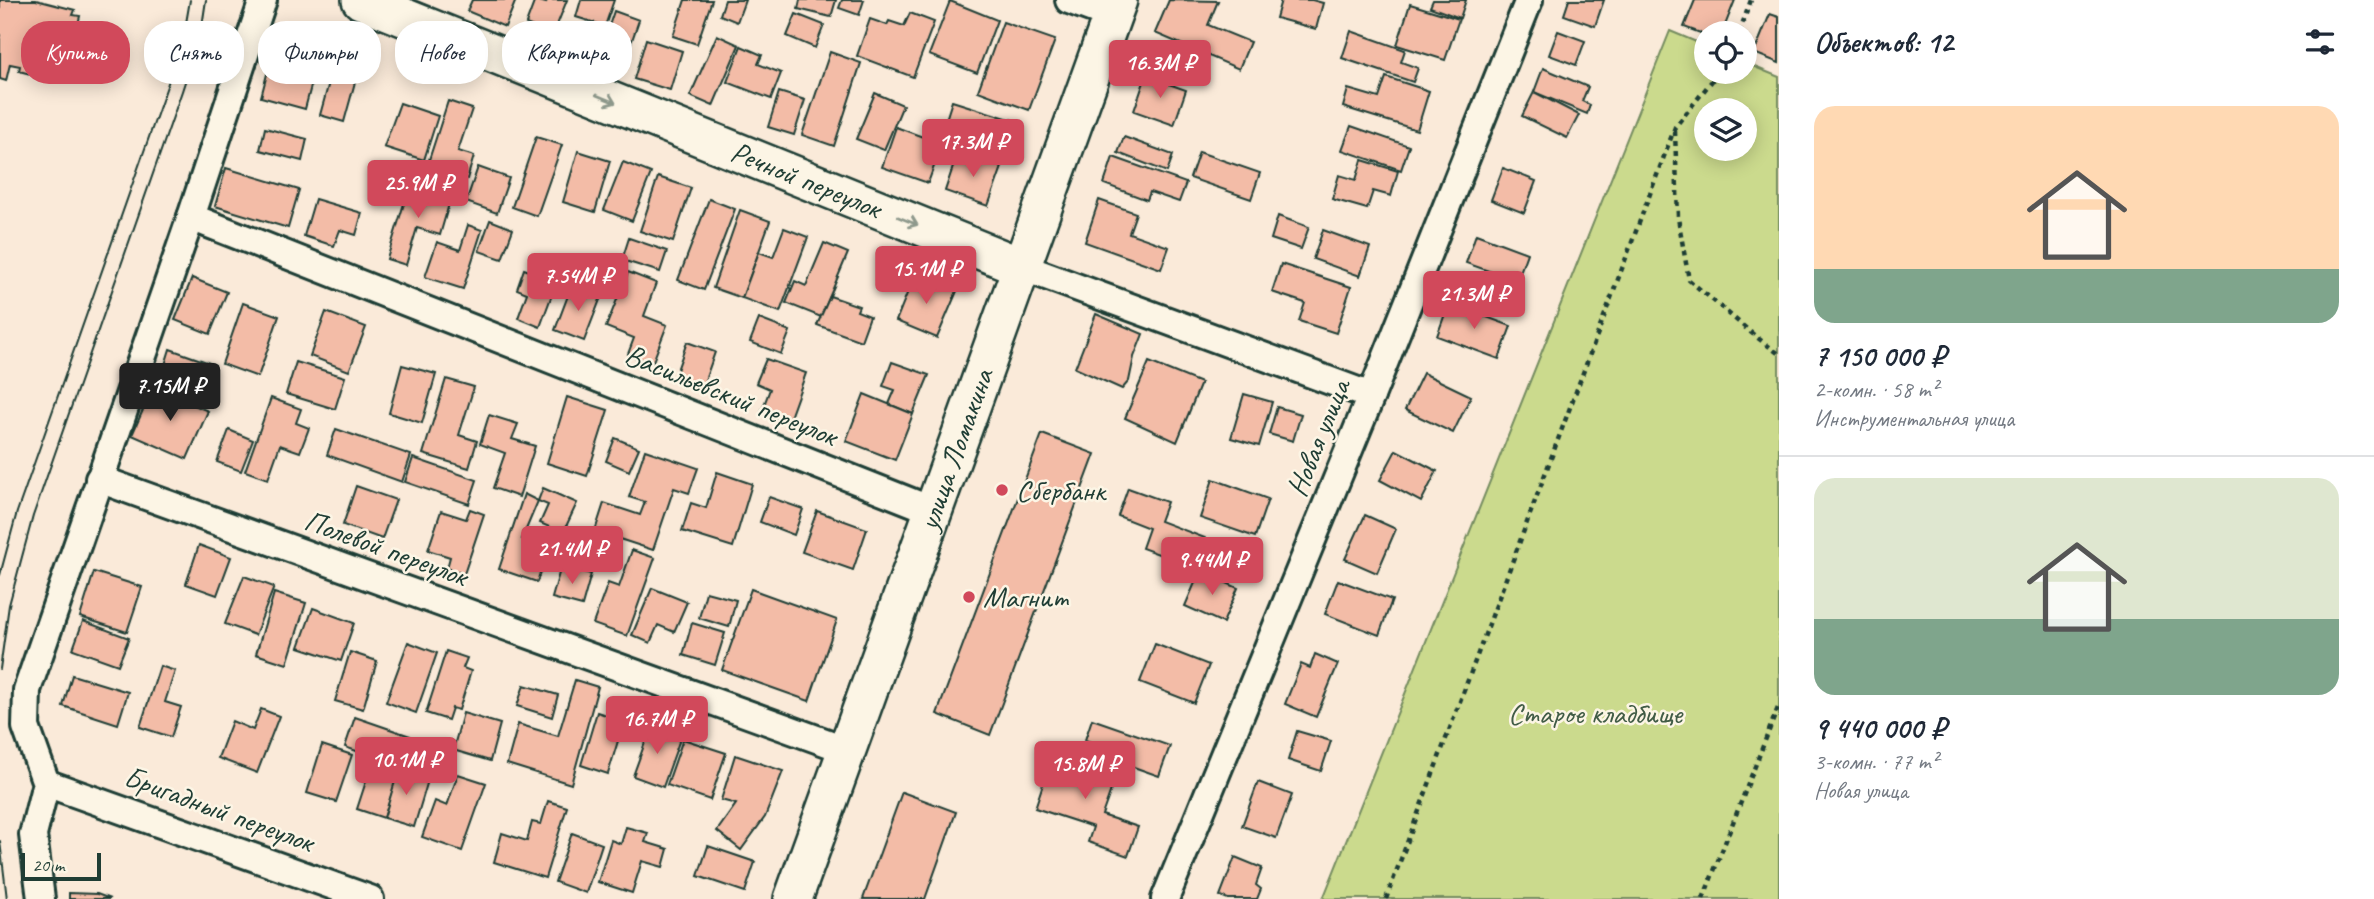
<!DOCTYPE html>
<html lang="ru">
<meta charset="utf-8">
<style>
body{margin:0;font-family:Caveat,sans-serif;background:#f2f2f3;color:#1f2937;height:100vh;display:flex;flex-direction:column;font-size:26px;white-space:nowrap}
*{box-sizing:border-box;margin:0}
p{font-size:23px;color:#747a83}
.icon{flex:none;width:38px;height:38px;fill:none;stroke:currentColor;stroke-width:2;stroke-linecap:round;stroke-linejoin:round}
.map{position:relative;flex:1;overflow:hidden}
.side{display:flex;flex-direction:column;background:#fff;width:595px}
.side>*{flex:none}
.guide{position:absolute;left:21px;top:21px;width:665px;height:63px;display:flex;gap:14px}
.fabs{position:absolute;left:1694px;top:21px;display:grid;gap:14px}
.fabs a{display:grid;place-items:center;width:63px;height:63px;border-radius:50%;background:#fff;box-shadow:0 4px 18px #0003;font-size:35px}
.scale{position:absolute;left:21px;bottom:18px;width:80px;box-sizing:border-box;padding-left:7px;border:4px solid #1f3d34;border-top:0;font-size:19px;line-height:24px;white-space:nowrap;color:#1f3d34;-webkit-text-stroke:5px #fcf5e5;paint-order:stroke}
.price{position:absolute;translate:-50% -60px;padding:0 16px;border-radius:7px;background:#d1495b;color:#fff;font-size:23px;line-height:46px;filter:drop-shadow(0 2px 4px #0008)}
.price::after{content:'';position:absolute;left:50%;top:42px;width:21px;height:16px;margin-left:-10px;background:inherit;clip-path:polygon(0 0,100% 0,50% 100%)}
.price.current{background:#222;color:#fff}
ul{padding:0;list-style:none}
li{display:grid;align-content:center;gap:14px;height:371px;padding:0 35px}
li+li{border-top:2px solid #e0e1e3}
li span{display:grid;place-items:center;height:217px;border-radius:21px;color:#555}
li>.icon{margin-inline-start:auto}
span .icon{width:126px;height:126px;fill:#fffc;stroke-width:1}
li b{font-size:30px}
h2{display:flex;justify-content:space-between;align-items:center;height:84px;padding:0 35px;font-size:30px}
.pill{padding:0 24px;border-radius:28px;background:#fff;box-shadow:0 4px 18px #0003;font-size:24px;line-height:63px}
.pill.current{background:#d1495b;color:#fff}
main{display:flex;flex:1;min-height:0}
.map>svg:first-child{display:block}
</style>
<main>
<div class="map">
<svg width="1779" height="899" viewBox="0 0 1779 899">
<rect width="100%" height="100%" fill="#faead9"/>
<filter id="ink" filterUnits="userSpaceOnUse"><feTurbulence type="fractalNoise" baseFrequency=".0143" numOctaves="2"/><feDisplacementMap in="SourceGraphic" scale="14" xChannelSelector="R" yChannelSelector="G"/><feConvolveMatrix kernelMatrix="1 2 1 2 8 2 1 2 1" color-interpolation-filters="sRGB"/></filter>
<g filter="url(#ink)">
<path fill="#cbda8d" stroke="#758c60" stroke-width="2" fill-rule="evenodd" d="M1670 31 1706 46V72H1745V63L1779 77V899H1323ZM1706 110H1745V149H1706Z"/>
<g fill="#f3bca7" stroke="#1f3d34" stroke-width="2">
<path d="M0 0H36L75 10 73 15 80 16 65 77 59 76 57 81 19 71 20 66 10 64 6 81 0 79Z"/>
<path d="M472 0H516L505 27 467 11Z"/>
<path d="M535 0 546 3 547 0H567L553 35 526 24Z"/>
<path d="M581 0H614L605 26 576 17Z"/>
<path d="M685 0H712L697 44 673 36Z"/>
<path d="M725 0H745L737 22 720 15Z"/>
<path d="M800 0H836L831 17 798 9Z"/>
<path d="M842 0H864L859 15 839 8Z"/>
<path d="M1169 0 1218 1 1208 25 1250 42 1239 69 1155 33Z"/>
<path d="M1281 0H1312L1323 3 1316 29 1276 18Z"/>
<path d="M1433 0H1466L1460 18 1430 7Z"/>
<path d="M1569 0H1604L1595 26 1564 15Z"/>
<path d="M1695 0H1735L1722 33H1706V35L1684 27Z"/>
<path d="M950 1 997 20 977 73 929 55Z"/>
<path d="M1410 4 1459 19 1445 60 1397 45Z"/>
<path d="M614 11 639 20 622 69 597 61Z"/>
<path d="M910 13 934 22 913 77 857 56 870 19 887 25 889 21 904 26Z"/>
<path d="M796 14 824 25 815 48 787 36Z"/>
<path d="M1770 14 1779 17V63L1754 53Z"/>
<path d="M1003 22 1055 40 1029 110 978 91Z"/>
<path d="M1351 31 1405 50 1401 62 1418 68 1413 82 1342 58Z"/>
<path d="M1558 31 1585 41 1576 65 1549 55Z"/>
<path d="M717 35 739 45 713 106 690 96Z"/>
<path d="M277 36 321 48 305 109 261 97Z"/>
<path d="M646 39 682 51 670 90 634 79Z"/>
<path d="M741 46 762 55 758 64 781 73 771 99 727 82Z"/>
<path d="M830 52 861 63 834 146 802 135Z"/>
<path d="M336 57 360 64 344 122 320 115Z"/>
<path d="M1543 68 1588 87 1582 101 1590 105 1587 114 1534 92Z"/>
<path d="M1146 76 1186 90 1174 125 1134 111Z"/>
<path d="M1386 77 1429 91 1417 130 1343 107 1348 89 1379 98Z"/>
<path d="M779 92 805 100 794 135 768 127Z"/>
<path d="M1534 92 1579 115 1567 138 1522 116Z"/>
<path d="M875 93 903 105 884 150 856 139Z"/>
<path d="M448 101 472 109 458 151 474 156 467 179 427 166Z"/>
<path d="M952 101 1019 122 1006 163 976 154 980 140 943 129Z"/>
<path d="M400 103 438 116 424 160 384 147Z"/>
<path d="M1351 126 1409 146 1401 170 1342 150Z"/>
<path d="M896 127 942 144 928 183 882 167Z"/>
<path d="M265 128 307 139 302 161 260 150Z"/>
<path d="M536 137 562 145 537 216 512 207Z"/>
<path d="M1124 137 1173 155 1167 172 1118 153Z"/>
<path d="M578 151 610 161 595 212 563 202Z"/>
<path d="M958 152 1002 167 988 206 945 191Z"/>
<path d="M1199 152 1260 173 1251 199 1190 178Z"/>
<path d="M1113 157 1186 183 1179 202 1150 192 1147 200 1104 184Z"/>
<path d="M1362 160 1398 171 1391 196 1373 191 1367 209 1332 199 1339 175 1356 180Z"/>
<path d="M623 162 651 173 632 221 604 210Z"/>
<path d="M478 167 509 178 497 213 466 202Z"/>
<path d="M226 168 299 190 288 228 215 206Z"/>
<path d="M1503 168 1536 181 1524 213 1491 200Z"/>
<path d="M658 177 691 188 673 242 640 231Z"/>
<path d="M410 184 451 197 440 235 417 228 406 265 387 259Z"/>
<path d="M315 199 362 213 356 235 340 230 334 246 304 236Z"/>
<path d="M709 199 735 209 704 290 678 280Z"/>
<path d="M1099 200 1136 213 1129 233 1169 247 1161 269 1085 242Z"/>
<path d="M740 210 770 221 742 298 713 288Z"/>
<path d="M1278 216 1309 227 1301 249 1271 239Z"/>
<path d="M490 220 513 229 502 259 479 251Z"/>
<path d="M468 225 482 230 463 289 425 277 437 242 460 250Z"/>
<path d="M784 228 808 237 780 312 742 298 759 252 773 257Z"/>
<path d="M1323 230 1370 247 1360 276 1313 259Z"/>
<path d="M1476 234 1527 253 1517 281 1466 263Z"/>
<path d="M629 238 667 251 660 272 622 260Z"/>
<path d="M824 243 848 253 821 317 786 303 795 281 806 286Z"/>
<path d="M1281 264 1351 287 1336 333 1299 321 1305 303 1272 292Z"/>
<path d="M524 269 557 281 540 327 518 318 527 293 517 289Z"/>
<path d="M628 272 656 283 644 316 667 325 652 364 628 354 634 338 606 327Z"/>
<path d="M915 274 957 291 937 338 896 321Z"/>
<path d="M192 278 227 292 210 334 175 320Z"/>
<path d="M572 285 601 297 584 341 555 330Z"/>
<path d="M830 296 859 306 857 311 870 316 861 341 817 325Z"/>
<path d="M243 303 279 316 258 377 222 364Z"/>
<path d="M1449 303 1511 326 1499 359 1437 336Z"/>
<path d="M326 312 366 327 349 371 310 356Z"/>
<path d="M1096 314 1143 334 1134 357 1129 381 1122 389 1075 368Z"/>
<path d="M759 319 790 331 781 354 750 342Z"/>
<path d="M687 342 715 352 703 386 675 376Z"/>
<path d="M170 349 215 365 207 395 161 378Z"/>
<path d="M766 359 806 373 788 423 761 413 770 389 756 383Z"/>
<path d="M296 362 345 377 335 409 286 394Z"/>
<path d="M892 362 929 375 913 414 889 404 895 390 883 386Z"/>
<path d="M1149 362 1201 383 1177 442 1125 418Z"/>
<path d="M402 365 436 374 422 423 389 413Z"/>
<path d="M1423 373 1471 396 1453 433 1405 410Z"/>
<path d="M446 379 474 387 459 435 477 441 469 468 423 454Z"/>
<path d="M153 387 208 411 187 459 132 435Z"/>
<path d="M864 394 913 414 895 460 846 441Z"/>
<path d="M1244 394 1272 402 1259 446 1231 438Z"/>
<path d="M567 397 608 410 587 476 547 463Z"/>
<path d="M271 398 301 409 296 423 309 428 300 452 280 445 268 479 245 471Z"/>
<path d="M1277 407 1301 414 1293 441 1269 434Z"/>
<path d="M489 415 518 424 512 439 535 446 519 497 493 488 505 453 480 444Z"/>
<path d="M336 429 411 455 402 482 327 455Z"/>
<path d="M229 430 253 440 241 471 217 462Z"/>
<path d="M1042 434 1095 454 990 735 937 714Z"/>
<path d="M615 438 639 448 629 471 606 461Z"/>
<path d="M645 450 698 468 689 493 674 488 653 550 595 531 604 503 640 515 645 502 629 497Z"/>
<path d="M1396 450 1437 471 1421 502 1380 480Z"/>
<path d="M413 458 477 480 469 504 405 482Z"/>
<path d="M717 472 752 484 733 547 682 531 691 503 706 508Z"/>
<path d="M1213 479 1268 499 1255 537 1200 518Z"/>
<path d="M356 486 396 500 382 539 343 525Z"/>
<path d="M543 488 577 503 563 533 540 523 548 505 538 501Z"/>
<path d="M1128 488 1167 502 1160 521 1205 538 1194 567 1142 548 1149 528 1118 516Z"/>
<path d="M524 494 538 501 522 539 548 548 537 582 499 569Z"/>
<path d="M769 497 803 509 794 535 760 522Z"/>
<path d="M470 509 484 514 464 574 447 568 450 557 428 550 441 511 466 519Z"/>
<path d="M817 511 867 529 853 570 802 552Z"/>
<path d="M1365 515 1396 529 1377 573 1345 559Z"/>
<path d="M199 545 231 557 217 595 186 584Z"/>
<path d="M632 550 655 558 627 636 593 624 608 583 619 587Z"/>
<path d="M561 566 591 574 582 606 552 598Z"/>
<path d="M1200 571 1238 588 1223 623 1185 606Z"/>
<path d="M94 572 142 587 127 632 80 617Z"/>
<path d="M244 576 274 587 255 635 225 624Z"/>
<path d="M1338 580 1392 600 1379 635 1325 614Z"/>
<path d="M652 588 687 602 674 632 658 625 650 643 632 635Z"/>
<path d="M751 589 837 620 809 701 722 670Z"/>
<path d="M706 592 736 600 729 627 699 618Z"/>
<path d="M274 593 306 603 287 664 256 654Z"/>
<path d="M313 608 354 623 341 661 299 647Z"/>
<path d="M83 621 129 638 118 665 73 649Z"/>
<path d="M692 623 725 633 715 665 683 655Z"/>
<path d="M408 642 437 653 416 713 386 702Z"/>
<path d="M1155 644 1209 665 1194 703 1140 682Z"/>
<path d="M446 651 467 658 463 668 471 671 459 710 452 708 448 720 426 713Z"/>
<path d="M350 652 377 661 363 709 335 701Z"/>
<path d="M1315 654 1338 664 1316 717 1285 704 1301 664 1310 668Z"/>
<path d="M160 666 175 671 165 702 181 707 171 737 140 727Z"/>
<path d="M72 675 128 692 118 724 63 706Z"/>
<path d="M575 680 598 687 571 784 507 764 518 724 558 736Z"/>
<path d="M524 685 558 695 552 717 517 706Z"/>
<path d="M261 709 279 716 257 773 218 758 232 721 253 730Z"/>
<path d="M597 712 624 721 608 774 581 765Z"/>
<path d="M463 713 500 724 490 761 453 750Z"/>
<path d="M355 717 410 736 384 818 357 809 372 763 383 767 388 754 364 746 362 753 345 747Z"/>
<path d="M1092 719 1170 746 1159 776 1128 765 1130 756 1085 740Z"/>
<path d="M651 726 681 736 663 787 633 776Z"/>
<path d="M1297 731 1331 741 1321 771 1288 760Z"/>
<path d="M683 739 726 753 710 800 667 785Z"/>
<path d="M322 745 352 755 336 802 307 793Z"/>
<path d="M1054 751 1117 773 1102 815 1138 827 1128 856 1088 842 1093 827 1035 808Z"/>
<path d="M735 755 783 771 765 817 741 850 717 831 736 804 721 800Z"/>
<path d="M399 768 429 777 414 827 384 818Z"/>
<path d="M458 774 486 783 462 851 422 837 435 801 447 806Z"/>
<path d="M1258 782 1292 795 1276 838 1242 826Z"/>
<path d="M902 792 956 812 925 899H863Z"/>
<path d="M548 801 567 807 545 878 494 862 502 833 527 841 532 822 541 824Z"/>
<path d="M626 827 648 833 645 842 668 849 663 867 642 861 632 893 598 882 611 840 621 844Z"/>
<path d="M572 833 602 844 586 893 555 882Z"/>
<path d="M708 846 755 862 745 892 698 876Z"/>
<path d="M1235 857 1262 868 1256 885 1261 889 1257 899H1228L1220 896Z"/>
<path d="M69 893 97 894 110 899H69Z"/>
</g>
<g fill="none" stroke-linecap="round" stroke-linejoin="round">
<g stroke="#1f3d34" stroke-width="32">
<g id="minor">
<path d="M1069 0 1112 16"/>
<path d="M191 217 934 511"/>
<path d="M1022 267 1371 396"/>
<path d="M99 479 847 750"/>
<path d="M46 783 370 899"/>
<path d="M41 899 33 835 46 783 26 727 27 690 191 217 263 0"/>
<path d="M1165 899 1371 396 1529 0"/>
</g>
</g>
<g stroke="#1f3d34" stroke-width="42">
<g id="secondary">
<path id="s1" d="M361 0 1022 267"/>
<path id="s2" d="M793 899 1118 0"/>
</g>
</g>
<g stroke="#1f3d34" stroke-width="4.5" stroke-dasharray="5 5" stroke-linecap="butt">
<path d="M1739 33 1751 0"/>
<path d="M1675 131 1678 218 1689 280 1754 335 1779 354"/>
<path d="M1386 899 1675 127 1719 72"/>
<path d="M1703 899 1779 705"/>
</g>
<use href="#minor" stroke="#fcf5e5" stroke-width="26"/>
<use href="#secondary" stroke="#fcf5e5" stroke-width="37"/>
<g stroke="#1f3d34" stroke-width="2">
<path d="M0 575 17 512 167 86 185 29 190 0"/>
<path d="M0 669 9 605 33 516 182 91 201 33 206 0"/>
<path d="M0 841 7 899"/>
</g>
</g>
<defs><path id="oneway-shaft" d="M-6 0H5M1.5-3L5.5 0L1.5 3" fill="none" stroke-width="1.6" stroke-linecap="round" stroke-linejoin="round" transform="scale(1.75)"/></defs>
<g stroke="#8e998c">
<use href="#oneway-shaft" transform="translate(606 99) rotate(22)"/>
<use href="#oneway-shaft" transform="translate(908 221) rotate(22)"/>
</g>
</g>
<g fill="#d1495b" stroke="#fcf5e5" stroke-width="2.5">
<circle cx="1002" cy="490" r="7"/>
<circle cx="969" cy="597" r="7"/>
</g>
<g text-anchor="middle" stroke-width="5" stroke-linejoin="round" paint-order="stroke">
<g font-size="30" fill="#1f3d34" stroke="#fcf5e5">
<text dy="10" stroke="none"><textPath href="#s1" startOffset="480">Речной переулок</textPath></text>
<text transform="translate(731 395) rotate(22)" y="10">Васильевский переулок</text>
<text transform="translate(1318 438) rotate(-68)" y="10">Новая улица</text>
<text dy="10" stroke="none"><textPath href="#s2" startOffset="478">улица Ломакина</textPath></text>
<text transform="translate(386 548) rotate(20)" y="10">Полевой переулок</text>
<text transform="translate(219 809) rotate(20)" y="10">Бригадный переулок</text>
</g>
<g font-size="30" fill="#1f3d34" stroke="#fcf5e5" text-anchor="start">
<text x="1016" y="500">Сбербанк</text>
<text x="983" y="607">Магнит</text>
</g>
<g font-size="30" fill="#415c46" stroke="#fcf5e5">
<text x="1595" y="723">Старое кладбище</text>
</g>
</g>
</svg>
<div class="fabs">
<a><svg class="icon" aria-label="locate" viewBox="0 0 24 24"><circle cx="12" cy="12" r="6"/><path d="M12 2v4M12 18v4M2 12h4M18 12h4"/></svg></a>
<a><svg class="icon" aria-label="layers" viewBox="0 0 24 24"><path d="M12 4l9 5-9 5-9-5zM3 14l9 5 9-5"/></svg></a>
</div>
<div class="scale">20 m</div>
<b class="price" style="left:1160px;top:100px">16.3M ₽</b>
<b class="price" style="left:973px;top:179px">17.3M ₽</b>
<b class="price" style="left:418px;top:220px">25.9M ₽</b>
<b class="price" style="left:926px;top:306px">15.1M ₽</b>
<b class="price" style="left:578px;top:313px">7.54M ₽</b>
<b class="price" style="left:1474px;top:331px">21.3M ₽</b>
<b class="price current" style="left:170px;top:423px">7.15M ₽</b>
<b class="price" style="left:572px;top:586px">21.4M ₽</b>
<b class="price" style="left:1212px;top:597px">9.44M ₽</b>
<b class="price" style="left:657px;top:756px">16.7M ₽</b>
<b class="price" style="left:406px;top:797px">10.1M ₽</b>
<b class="price" style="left:1085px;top:801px">15.8M ₽</b>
<div class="guide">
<a class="pill current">Купить</a>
<a class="pill">Снять</a>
<a class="pill">Фильтры</a>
<a class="pill">Новое</a>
<a class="pill">Квартира</a>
</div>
</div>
<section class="side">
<h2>Объектов: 12<svg class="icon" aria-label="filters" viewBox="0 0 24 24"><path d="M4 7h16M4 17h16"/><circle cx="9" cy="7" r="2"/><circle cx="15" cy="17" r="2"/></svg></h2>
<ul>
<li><span style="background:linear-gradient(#ffd9b3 75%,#7fa58c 0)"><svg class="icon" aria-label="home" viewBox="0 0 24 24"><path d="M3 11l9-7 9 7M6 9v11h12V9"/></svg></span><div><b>7 150 000 ₽</b><p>2-комн. · 58 m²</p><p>Инструментальная улица</p></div></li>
<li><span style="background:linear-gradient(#dfe7d0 65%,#7fa58c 0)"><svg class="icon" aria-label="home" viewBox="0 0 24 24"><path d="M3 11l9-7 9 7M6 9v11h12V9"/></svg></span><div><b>9 440 000 ₽</b><p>3-комн. · 77 m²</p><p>Новая улица</p></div></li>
</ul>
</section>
</main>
